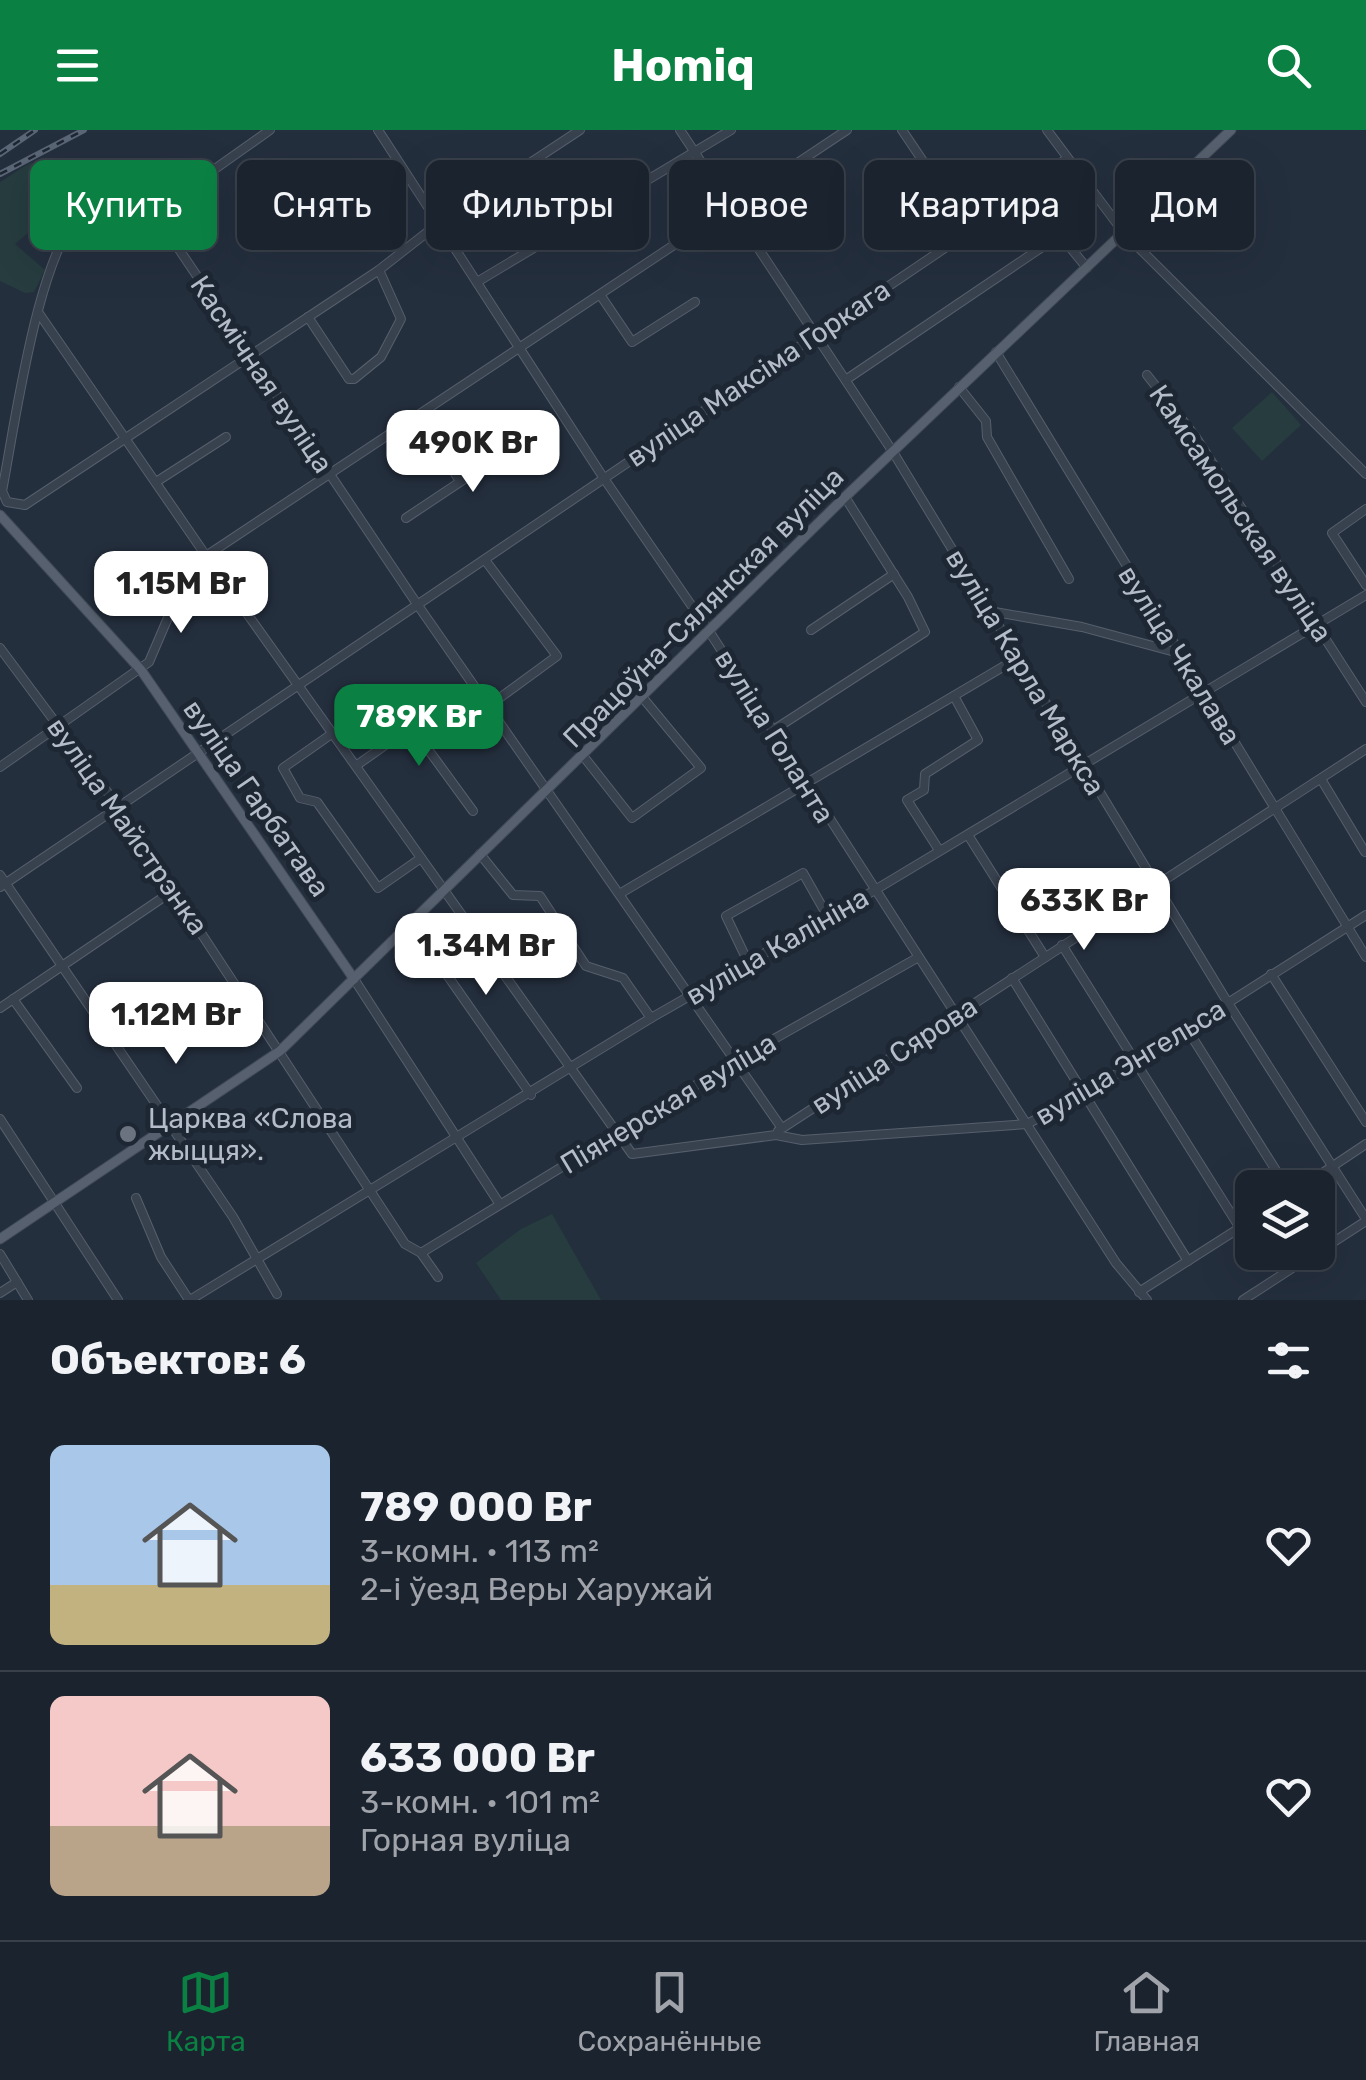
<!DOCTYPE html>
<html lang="ru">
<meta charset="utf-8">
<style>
body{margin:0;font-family:Rubik,sans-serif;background:#282f3a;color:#f1f3f6;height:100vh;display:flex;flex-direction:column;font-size:38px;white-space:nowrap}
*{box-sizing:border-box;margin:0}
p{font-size:32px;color:#a0a4aa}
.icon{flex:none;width:55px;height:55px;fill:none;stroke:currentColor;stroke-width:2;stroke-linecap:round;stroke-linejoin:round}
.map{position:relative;height:1170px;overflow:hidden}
.drawer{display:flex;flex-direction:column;background:#1b232e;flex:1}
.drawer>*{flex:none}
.hud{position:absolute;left:30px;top:30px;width:1308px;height:90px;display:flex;gap:20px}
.controls{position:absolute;left:1235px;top:1040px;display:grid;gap:20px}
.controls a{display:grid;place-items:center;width:100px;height:100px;border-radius:15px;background:#1b232e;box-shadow:0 10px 40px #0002,0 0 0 2px #39404a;font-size:50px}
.price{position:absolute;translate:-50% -85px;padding:0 22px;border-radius:20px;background:#fff;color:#222;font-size:32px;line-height:65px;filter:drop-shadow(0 2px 5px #0008)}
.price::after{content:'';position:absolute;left:50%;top:60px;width:30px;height:22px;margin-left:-15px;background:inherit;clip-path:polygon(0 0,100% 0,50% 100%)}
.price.on{background:#0b8043;color:#fff}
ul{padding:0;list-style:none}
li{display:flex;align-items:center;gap:30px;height:250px;padding:0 50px}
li+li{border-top:2px solid #39404a}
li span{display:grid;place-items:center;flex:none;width:280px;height:200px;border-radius:15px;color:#555}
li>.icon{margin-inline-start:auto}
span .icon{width:120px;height:120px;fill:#fffc;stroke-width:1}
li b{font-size:42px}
h2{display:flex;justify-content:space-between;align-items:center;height:120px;padding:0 50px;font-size:42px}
.chip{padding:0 35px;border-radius:15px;background:#1b232e;box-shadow:0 10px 40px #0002,0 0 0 2px #39404a;font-size:35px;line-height:90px}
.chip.on{background:#0b8043;color:#fff}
header{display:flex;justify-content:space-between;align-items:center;height:130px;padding:0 50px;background:#0b8043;color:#fff;font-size:45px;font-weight:700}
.menu{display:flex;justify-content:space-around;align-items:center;height:140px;border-top:2px solid #39404a;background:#1b232e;font-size:28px;color:#a0a4aa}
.menu a{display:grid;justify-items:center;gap:5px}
.menu .on{color:#0b8043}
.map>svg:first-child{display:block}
</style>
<header><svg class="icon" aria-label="menu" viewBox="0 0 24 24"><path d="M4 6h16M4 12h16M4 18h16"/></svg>Homiq<svg class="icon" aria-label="search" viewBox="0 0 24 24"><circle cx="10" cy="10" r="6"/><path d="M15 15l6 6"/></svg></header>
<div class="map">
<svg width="1366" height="1170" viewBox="0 0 1366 1170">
<rect width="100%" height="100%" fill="#242f3e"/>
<g fill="#263c3f">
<path d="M44 32 59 46 60 95 55 106 35 97 15 114 45 140 34 162 25 163 0 151V52L30 33Z"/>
<path d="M1272 262 1301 295 1262 331 1232 298Z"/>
<path d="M552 1084 601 1170H501L476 1133 521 1099Z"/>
</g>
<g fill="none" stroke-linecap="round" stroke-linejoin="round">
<g stroke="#565f6c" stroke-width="10">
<g id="minor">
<path d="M270 0 154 82 132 86 87 78C39 109 14 301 2 361L7 372 25 375 379 140 439 93 580 0"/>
<path d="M378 0 603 347 709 501 1116 1133 1147 1170"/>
<path d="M680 0 893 322 1228 873 1366 1089"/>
<path d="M902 0 970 101"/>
<path d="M1047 0 1124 103 1366 344"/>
<path d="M154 82 417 474 781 997"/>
<path d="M477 152 731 0"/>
<path d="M601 166 632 212 695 172"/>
<path d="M38 182 211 433 632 1024 776 1005 802 1010 1027 994 1085 964 1366 785"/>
<path d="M308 187 349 249H354L381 227 401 189 379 140"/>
<path d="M996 222 1366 827"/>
<path d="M1147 245 1195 306 1366 572"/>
<path d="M847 249 1060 105 1087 138"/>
<path d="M959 257 986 291 987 307 1069 449"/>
<path d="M416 285 460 351"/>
<path d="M156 352 226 307"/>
<path d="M1366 379 1332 403 1366 455"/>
<path d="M406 388 520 312"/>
<path d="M485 430 557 526 490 575"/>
<path d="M989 481 1082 497 1175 522"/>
<path d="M811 500 894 444"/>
<path d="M0 518 117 675 405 1114 421 1123 438 1147"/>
<path d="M395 574 473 681"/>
<path d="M772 601 925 502 908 467 845 367"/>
<path d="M333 603 283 638 300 668 317 672 378 758 421 728"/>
<path d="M584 627 632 688 701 638 643 568"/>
<path d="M357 635 411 597"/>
<path d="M0 637 149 532 185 448 206 426 847 0"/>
<path d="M1321 649 1365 722"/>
<path d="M968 705 1045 827"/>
<path d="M939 720 907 670 924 660 925 644 978 610 954 566"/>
<path d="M480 724 513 765 540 766 586 836 623 848 651 888"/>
<path d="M0 745 233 1087 277 1164"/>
<path d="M0 757 970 101 1066 29"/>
<path d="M621 763 1016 529"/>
<path d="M410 792 531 965"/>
<path d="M1062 815 1240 1098"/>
<path d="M748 832 726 786 803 743 828 787"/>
<path d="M1271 844 1366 992"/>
<path d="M1012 848 1188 1131"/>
<path d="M354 849 499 1073"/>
<path d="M13 869 77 958"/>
<path d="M0 878 174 760"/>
<path d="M98 888 137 862 174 918 246 869"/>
<path d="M1187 899 1287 1058"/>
<path d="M0 989 118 1170"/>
<path d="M778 1001 1366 619"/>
<path d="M1300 1058 1366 1014"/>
<path d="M136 1068 161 1127 189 1170"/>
<path d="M1318 1122 1366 1091"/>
<path d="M421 1123 737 930 917 828"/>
<path d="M0 1124 28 1170"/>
<path d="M1139 1162 1252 1090"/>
<path d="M0 1163 17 1152"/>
<path d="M190 1170 651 888 875 760 1366 465"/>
<path d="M1243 1170 1317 1122"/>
</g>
</g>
<g stroke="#414a57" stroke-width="11">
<g id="major">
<path d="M0 385 141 540 354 849"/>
<path d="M0 1109 280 921 845 367 1231 0"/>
</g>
</g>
<use href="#minor" stroke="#38414e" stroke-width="8"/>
<use href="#major" stroke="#56606e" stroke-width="9"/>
<g stroke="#5a6575" stroke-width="6">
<g id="rail">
<path d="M0 24 35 0"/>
<path d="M0 44 84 0"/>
</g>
</g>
<use href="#rail" stroke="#1d2633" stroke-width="2.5" stroke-dasharray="8" stroke-linecap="butt"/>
</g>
<circle fill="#6b7280" stroke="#1d2633" stroke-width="4" cx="128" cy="1004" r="10"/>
<g text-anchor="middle" stroke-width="10" stroke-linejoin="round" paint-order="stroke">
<g font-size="28" fill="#b4bcc9" stroke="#1d2633">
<text transform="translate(758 243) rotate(-34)" y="10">вуліца Максіма Горкага</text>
<text transform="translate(262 244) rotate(56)" y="10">Касмічная вуліца</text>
<text transform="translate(1241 383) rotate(56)" y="10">Камсамольская вуліца</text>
<text transform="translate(703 477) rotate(-45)" y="10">Працоўна-Сялянская вуліца</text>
<text transform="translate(1180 525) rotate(58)" y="10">вуліца Чкалава</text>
<text transform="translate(1026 542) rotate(59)" y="10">вуліца Карла Маркса</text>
<text transform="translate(775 606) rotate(58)" y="10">вуліца Голанта</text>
<text transform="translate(257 668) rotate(55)" y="10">вуліца Гарбатава</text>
<text transform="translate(128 696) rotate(55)" y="10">вуліца Майстрэнка</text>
<text transform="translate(777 816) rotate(-30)" y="10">вуліца Калініна</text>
<text transform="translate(894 925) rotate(-33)" y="10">вуліца Сярова</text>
<text transform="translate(1130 932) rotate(-31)" y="10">вуліца Энгельса</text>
<text transform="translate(668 973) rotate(-31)" y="10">Піянерская вуліца</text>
</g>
<g font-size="28" fill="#b4bcc9" stroke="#1d2633" text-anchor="start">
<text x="148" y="998">Царква «Слова<tspan x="148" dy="32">жыцця».</tspan></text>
</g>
</g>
</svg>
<div class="controls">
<a><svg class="icon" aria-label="layers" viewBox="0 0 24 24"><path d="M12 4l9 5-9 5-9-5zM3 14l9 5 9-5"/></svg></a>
</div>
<b class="price" style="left:473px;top:365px">490K Br</b>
<b class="price" style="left:181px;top:506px">1.15M Br</b>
<b class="price on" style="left:419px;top:639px">789K Br</b>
<b class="price" style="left:1084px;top:823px">633K Br</b>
<b class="price" style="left:486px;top:868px">1.34M Br</b>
<b class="price" style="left:176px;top:937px">1.12M Br</b>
<div class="hud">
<a class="chip on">Купить</a>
<a class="chip">Снять</a>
<a class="chip">Фильтры</a>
<a class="chip">Новое</a>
<a class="chip">Квартира</a>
<a class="chip">Дом</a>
</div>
</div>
<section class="drawer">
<h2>Объектов: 6<svg class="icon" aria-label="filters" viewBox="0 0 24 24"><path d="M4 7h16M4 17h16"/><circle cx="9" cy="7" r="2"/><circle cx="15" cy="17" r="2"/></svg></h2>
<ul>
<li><span style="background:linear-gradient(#a9c7e8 70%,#c2b280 0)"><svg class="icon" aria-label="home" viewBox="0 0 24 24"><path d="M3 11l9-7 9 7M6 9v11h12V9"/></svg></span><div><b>789 000 Br</b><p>3-комн. · 113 m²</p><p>2-і ўезд Веры Харужай</p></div><svg class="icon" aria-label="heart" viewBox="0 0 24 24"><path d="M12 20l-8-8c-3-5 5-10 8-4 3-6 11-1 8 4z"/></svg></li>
<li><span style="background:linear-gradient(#f6c9c9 65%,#b9a48a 0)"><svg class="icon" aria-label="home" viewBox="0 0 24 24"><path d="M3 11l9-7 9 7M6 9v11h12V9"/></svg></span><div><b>633 000 Br</b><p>3-комн. · 101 m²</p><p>Горная вуліца</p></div><svg class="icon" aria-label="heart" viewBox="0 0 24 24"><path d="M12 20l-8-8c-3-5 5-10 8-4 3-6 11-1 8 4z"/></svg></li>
</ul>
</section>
<nav class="menu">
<a class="on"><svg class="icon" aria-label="map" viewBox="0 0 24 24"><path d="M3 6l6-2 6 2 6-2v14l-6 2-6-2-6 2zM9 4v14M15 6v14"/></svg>Карта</a>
<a><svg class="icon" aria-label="saved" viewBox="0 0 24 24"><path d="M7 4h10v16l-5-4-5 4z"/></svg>Сохранённые</a>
<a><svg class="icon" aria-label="home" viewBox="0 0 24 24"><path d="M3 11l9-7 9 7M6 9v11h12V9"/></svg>Главная</a>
</nav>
